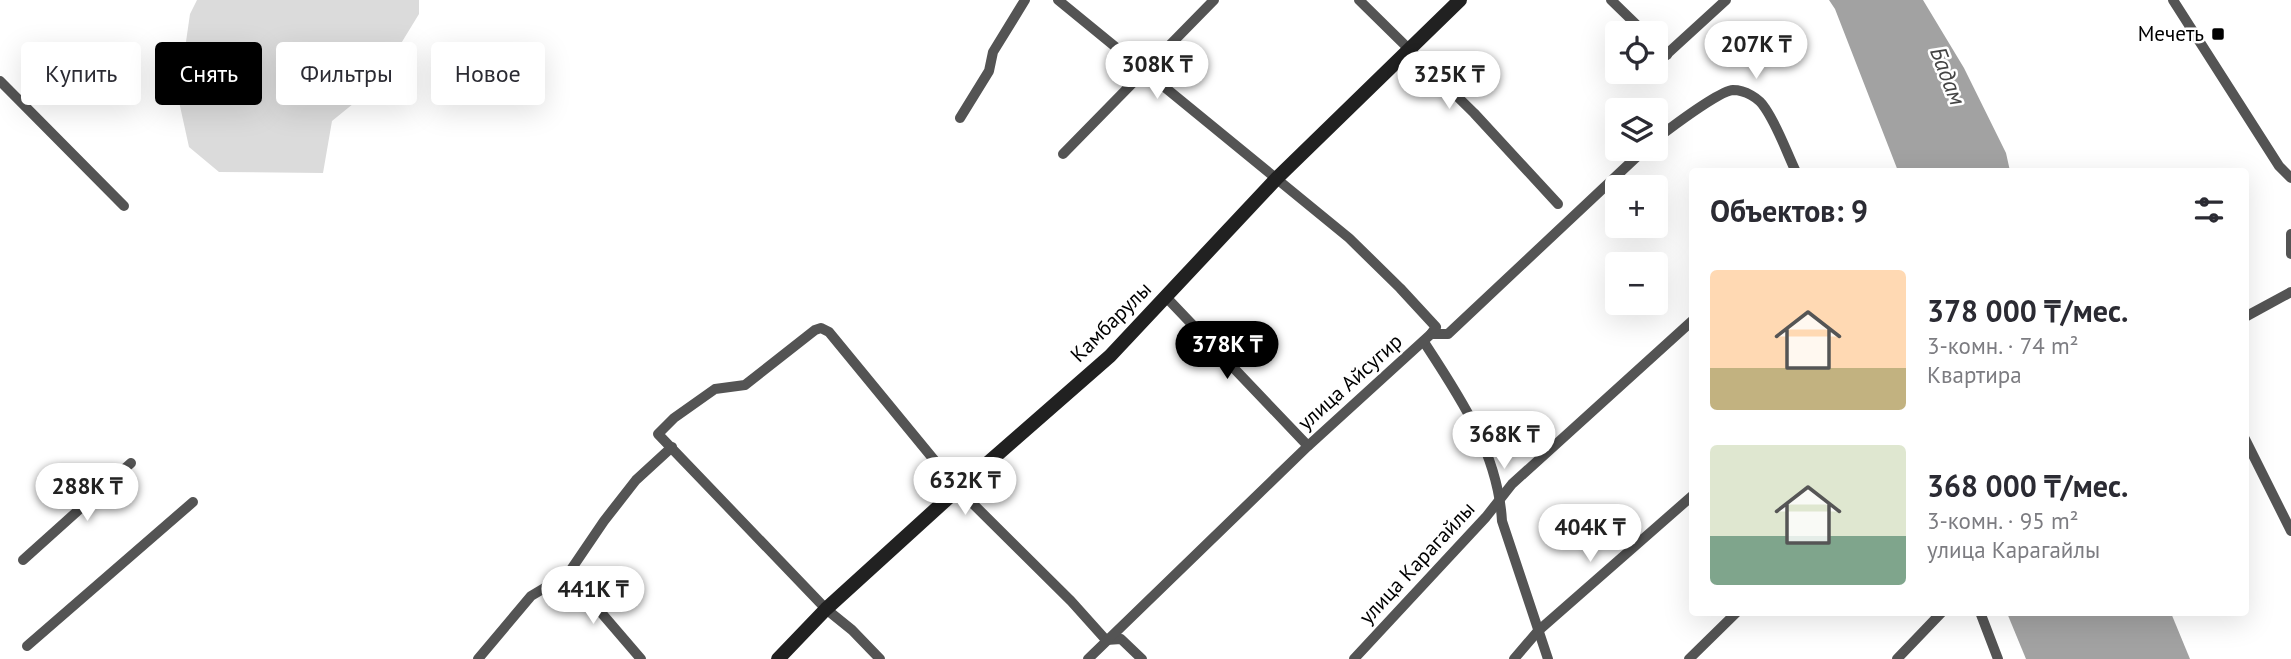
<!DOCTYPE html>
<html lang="ru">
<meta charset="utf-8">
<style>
body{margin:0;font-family:"PT Sans",sans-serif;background:#f2f2f3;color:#2b2b33;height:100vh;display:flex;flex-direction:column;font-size:26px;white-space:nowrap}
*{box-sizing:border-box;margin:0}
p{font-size:23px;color:#7c7c81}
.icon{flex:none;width:38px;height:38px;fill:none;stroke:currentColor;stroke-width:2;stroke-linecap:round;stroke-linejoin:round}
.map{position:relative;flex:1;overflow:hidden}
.drawer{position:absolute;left:1689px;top:168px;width:560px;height:448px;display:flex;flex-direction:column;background:#fff;border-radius:7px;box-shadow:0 7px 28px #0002}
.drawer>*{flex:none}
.top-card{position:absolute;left:21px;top:42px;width:665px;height:63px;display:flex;gap:14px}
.controls{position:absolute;left:1605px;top:21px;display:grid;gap:14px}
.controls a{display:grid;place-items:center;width:63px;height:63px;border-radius:7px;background:#fff;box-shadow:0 7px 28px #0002;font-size:35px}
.price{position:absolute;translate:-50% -60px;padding:0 16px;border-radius:24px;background:#fff;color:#222;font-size:23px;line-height:46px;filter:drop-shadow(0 2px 4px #0008)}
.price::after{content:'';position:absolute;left:50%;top:42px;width:21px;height:16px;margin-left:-10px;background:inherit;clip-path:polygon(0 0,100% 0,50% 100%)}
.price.current{background:#000;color:#fff}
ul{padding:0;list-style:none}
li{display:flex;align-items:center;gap:21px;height:175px;padding:0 21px}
li span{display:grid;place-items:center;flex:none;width:196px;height:140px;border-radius:7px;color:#555}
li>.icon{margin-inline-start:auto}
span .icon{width:84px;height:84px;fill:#fffc;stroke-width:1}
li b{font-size:30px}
h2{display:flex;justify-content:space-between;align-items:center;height:84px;padding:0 21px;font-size:30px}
.pill{padding:0 24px;border-radius:7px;background:#fff;box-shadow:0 7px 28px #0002;font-size:24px;line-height:63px}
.pill.current{background:#000;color:#fff}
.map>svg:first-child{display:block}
</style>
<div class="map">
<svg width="2291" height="659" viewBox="0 0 2291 659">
<rect width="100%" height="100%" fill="#fff"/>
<path fill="#dbdbdb" d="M197 0H419V14L375 86 332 121 323 173 219 172 189 147 178 97 190 14Z"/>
<g fill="#a2a2a2">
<path d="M1829 0H1923L1964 68 2006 153 2010 171H1898L1835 9Z"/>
<path d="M2007 613H2171L2190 659H2026Z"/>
</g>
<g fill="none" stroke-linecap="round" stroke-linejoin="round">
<g stroke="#545454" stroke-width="10">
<path d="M1058 0 1349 238 1400 288 1436 327 1431 334"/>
<path d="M1359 0 1474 113 1558 204"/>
<path d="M1611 0 1645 33"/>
<path d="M2173 0 2279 166 2291 178"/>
<path d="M1656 44 1667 55"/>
<path d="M1656 64 1726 0"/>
<path d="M1636 79 1645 72"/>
<path d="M0 81 124 206"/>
<path d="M960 118 989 71 993 52 1025 0"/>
<path d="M1656 139C1669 129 1719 91 1733 90 1745 90 1759 98 1765 108 1778 127 1786 151 1796 172"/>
<path d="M1063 154 1214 0"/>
<path d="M2291 234V254"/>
<path d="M1166 297 1308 446"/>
<path d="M2245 317 2291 292"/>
<path d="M1424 342C1460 397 1498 453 1502 521L1548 659"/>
<path d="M2245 439 2291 531"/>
<path d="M23 560 131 463"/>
<path d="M568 574 641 659"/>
<path d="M1980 612 1998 659"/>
<path d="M27 646 193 502"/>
<path d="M478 659 531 596 568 574 604 521 636 480 672 447"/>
<path d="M880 659 852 630 826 609 658 434 674 418 715 389 745 385 815 330 821 328 829 332 958 489 1071 601 1106 640 1121 639 1142 659"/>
<path d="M1088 659 1308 446 1431 334H1448L1645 149"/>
<path d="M1354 659 1486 517 1512 484 1692 321"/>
<path d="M1514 659 1538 631 1692 496"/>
<path d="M1689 659 1737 612"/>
<path d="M1897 659 1942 612"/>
</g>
<path stroke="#212121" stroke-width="14" d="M778 659 826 609 958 489 1110 356 1277 178 1460 0"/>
</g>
<rect fill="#000" stroke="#fff" stroke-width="2.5" x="2211" y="27" width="14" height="14" rx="3.5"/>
<g text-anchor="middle" stroke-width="5" stroke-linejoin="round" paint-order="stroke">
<g font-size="21" fill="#000" stroke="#fff" text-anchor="end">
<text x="2204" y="41">Мечеть</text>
</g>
<g font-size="21" fill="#000" stroke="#fff">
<text transform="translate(1111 322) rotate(-45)" y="7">Камбарулы</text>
<text transform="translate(1350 382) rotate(-42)" y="7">улица Айсугир</text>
<text transform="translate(1417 563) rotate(-47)" y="7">улица Карагайлы</text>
</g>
<g font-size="23" font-style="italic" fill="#434343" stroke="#fff">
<text transform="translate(1948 76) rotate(69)" y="8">Бадам</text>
</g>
</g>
</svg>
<div class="controls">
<a><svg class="icon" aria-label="locate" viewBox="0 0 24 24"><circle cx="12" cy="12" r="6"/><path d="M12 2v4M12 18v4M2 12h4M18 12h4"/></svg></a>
<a><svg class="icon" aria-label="layers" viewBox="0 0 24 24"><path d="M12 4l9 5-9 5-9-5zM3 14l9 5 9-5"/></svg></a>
<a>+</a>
<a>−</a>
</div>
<b class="price" style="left:1756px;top:81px">207K ₸</b>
<b class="price" style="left:1157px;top:101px">308K ₸</b>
<b class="price" style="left:1449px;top:111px">325K ₸</b>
<b class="price current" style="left:1227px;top:381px">378K ₸</b>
<b class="price" style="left:1504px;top:471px">368K ₸</b>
<b class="price" style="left:965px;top:517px">632K ₸</b>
<b class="price" style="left:87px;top:523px">288K ₸</b>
<b class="price" style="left:1590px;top:564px">404K ₸</b>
<b class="price" style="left:593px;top:626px">441K ₸</b>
<div class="top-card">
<a class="pill">Купить</a>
<a class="pill current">Снять</a>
<a class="pill">Фильтры</a>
<a class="pill">Новое</a>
</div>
<section class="drawer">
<h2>Объектов: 9<svg class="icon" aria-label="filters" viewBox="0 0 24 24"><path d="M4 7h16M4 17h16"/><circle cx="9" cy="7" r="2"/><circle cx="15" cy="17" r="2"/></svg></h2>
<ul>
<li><span style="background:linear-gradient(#ffd9b3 70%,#c2b280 0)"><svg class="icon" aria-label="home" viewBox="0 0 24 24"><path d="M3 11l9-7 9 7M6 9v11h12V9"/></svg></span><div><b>378 000 ₸/мес.</b><p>3-комн. · 74 m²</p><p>Квартира</p></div></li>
<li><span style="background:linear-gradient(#dfe7d0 65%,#7fa58c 0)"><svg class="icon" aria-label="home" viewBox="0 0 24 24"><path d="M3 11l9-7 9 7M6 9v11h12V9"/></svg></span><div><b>368 000 ₸/мес.</b><p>3-комн. · 95 m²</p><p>улица Карагайлы</p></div></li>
</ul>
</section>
</div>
